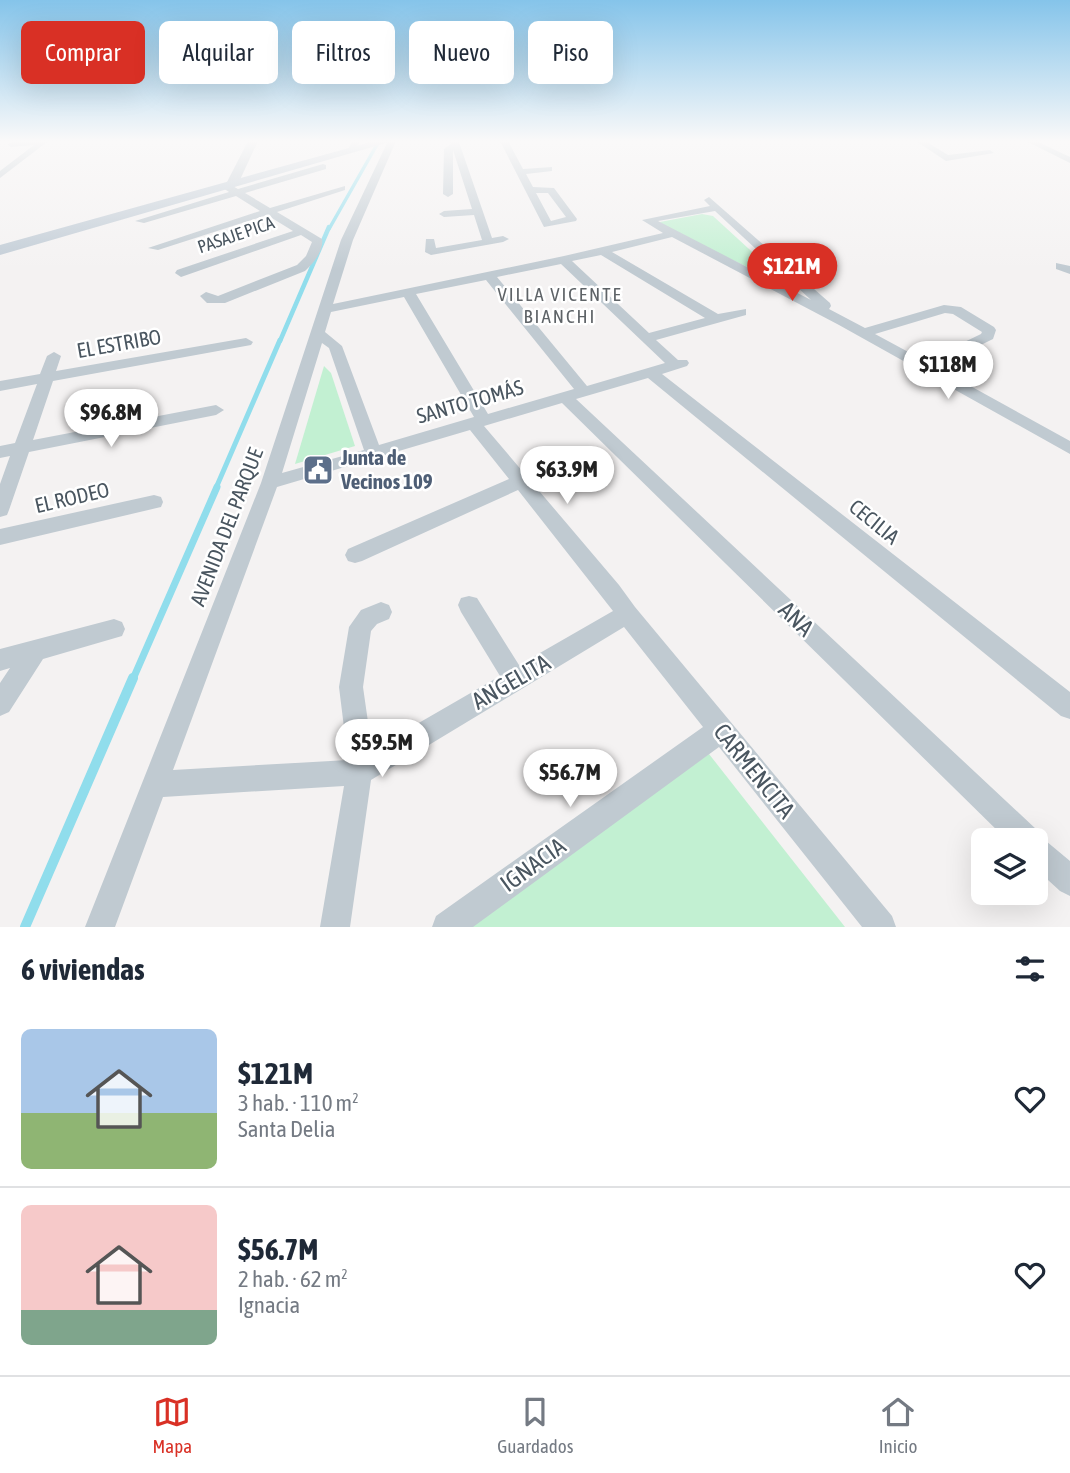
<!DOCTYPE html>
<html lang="es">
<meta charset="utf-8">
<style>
body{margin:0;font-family:"Asap Condensed",sans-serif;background:#f2f2f3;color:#1f2937;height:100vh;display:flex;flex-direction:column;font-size:26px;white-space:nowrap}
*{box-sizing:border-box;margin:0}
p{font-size:23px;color:#747a83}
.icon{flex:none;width:38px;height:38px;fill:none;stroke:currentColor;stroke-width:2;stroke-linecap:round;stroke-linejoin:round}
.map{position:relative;height:927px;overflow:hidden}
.details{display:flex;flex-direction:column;background:#fff;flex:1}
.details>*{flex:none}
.banner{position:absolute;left:21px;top:21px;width:700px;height:63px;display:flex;gap:14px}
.buttons{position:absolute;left:971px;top:828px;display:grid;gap:14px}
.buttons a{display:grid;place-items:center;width:77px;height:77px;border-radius:10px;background:#fff;box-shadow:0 7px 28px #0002;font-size:35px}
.price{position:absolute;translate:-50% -60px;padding:0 16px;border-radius:24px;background:#fff;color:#222;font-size:23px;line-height:46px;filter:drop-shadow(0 2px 4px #0008)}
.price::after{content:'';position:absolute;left:50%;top:42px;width:21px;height:16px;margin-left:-10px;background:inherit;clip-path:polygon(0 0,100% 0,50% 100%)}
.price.active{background:#d93025;color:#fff}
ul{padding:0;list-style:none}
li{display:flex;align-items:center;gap:21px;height:175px;padding:0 21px}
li+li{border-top:2px solid #e0e1e3}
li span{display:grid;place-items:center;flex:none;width:196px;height:140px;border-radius:10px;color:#555}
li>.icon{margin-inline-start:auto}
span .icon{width:84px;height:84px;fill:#fffc;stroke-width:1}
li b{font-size:30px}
h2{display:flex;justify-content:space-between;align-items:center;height:84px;padding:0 21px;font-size:30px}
.chip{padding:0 24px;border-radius:10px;background:#fff;box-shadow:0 7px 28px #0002;font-size:24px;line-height:63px}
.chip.active{background:#d93025;color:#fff}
.tabs{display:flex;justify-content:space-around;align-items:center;height:98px;border-top:2px solid #e0e1e3;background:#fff;font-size:19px;color:#747a83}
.tabs a{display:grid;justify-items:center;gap:4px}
.tabs .active{color:#d93025}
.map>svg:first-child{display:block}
</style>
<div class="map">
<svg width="1070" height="927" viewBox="0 0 1070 927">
<rect width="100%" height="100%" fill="#f4f2f2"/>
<g fill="#c2f0d2">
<path d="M702 214 713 216 773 271 776 278 768 277 664 227 660 222Z"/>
<path d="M324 366 331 373 355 446 295 464Z"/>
<path d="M709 754 845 927H463Z"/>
</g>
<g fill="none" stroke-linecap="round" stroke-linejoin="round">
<path stroke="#90ddec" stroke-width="3.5" d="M329 229 379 141"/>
<path stroke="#90ddec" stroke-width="4.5" d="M280 341 329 227"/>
<path stroke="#90ddec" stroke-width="5" d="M216 488 280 340"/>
<path stroke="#90ddec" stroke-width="7" d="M133 679 217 487"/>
<path stroke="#90ddec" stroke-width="10" d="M25 927 133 678"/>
<g fill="#c0cad1" fill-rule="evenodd">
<path d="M20 141 47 142 0 178V171L34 145 11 147 7 144Z"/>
<path d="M353 141H361L352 152 348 149Z"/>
<path d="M388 141H396L353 240 333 304 564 256 663 233 642 220 710 206 704 200 709 197 830 303 831 306 829 309 865 328 944 305 961 307 994 327 996 330 993 339 936 367 1070 441V454L839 325 672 237 612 252 718 314 746 309V315L656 340 678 360H687L689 363 687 366 662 374 1070 692V719L1061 716 648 378 576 399 1037 830 1040 836 1070 861V896L1060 891 1036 869V840H1007L562 403 484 426 619 585 635 607 892 916 896 927H862L719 747 473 927H432L436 916 703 727 624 627 371 780 350 927H320L344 786 163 797 115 927H85L261 483 341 240ZM715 211 811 300 658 221ZM601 255 705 318 649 333 572 261ZM561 264 665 363 587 386 497 277ZM486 280 574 389 488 414 416 294ZM404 297 474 417 379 445 342 346 325 332 331 312ZM945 313 953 314 982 332 981 334 925 361 875 334ZM322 343 329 348 364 450 282 473ZM470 430 509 479 348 549 345 555 348 561 355 563 362 561 518 490 613 611 519 665 477 598 469 596 461 598 458 605 461 612 500 676 372 750 363 687 371 631 377 624 389 619 392 612 389 605 381 602 361 610 349 627 339 687 348 760 173 770 277 487Z"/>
<path d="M450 141H458L460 145 492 238 503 236 509 239 503 242 431 255 425 252 426 239H434L436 248 482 240 474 215 444 217 439 214 444 211 472 209 453 150V194L448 197 443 194 444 149 451 144Z"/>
<path d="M500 141H508L523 169 552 167V171L526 174 533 187 554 188 577 219 576 221 544 227ZM536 193H548L566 217 551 221Z"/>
<path d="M916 141H925L948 155 990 150 994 153 946 161Z"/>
<path d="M1026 141H1036L1070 157V163Z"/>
<path d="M323 164 326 165V169L245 193 270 208 345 186V190L277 212 322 239C324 250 314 263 305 271L225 303H207L200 296 206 292 218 296 297 265 306 256 312 242 301 235 181 277 175 273 177 270 293 231 267 215 158 250 148 248 260 211 236 196 144 223 135 221 229 192 223 188V184H229L238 189Z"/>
<path d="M1056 263 1070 266V274L1056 269Z"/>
<path d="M246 338 253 342 251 345 53 381 33 440 216 405 224 410 216 415 29 452 9 510 7 515 0 517V484L10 456 0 458V446L15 443 37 384 0 391V381L40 374 47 356 54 352 61 356 56 371Z"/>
<path d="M154 495 161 497 163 502 161 507 0 545V529Z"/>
<path d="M114 619 122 622 125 629 122 636 43 659 9 712 0 716V683L10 668 0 671V649Z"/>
</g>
<path fill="#c0cad1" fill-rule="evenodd" d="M248 141H258L238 184 232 188 228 187 226 184Z"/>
<path fill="#c0cbd5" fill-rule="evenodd" d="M374 141H393L0 255V245Z"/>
</g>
<linearGradient id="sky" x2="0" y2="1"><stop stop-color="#85c4ea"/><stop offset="0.52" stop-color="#faf9f9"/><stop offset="1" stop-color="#faf9f9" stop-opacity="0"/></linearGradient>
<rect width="1070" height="271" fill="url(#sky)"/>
<defs>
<g id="civic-square" transform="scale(1.575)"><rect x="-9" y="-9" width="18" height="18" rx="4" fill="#5c6f8a" stroke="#fff"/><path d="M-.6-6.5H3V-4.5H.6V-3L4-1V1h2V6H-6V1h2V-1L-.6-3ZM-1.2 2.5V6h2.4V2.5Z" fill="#fff"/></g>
</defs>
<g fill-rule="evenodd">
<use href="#civic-square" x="318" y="470"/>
</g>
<g text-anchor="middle" stroke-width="5" stroke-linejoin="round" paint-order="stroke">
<g font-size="18" fill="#4a5660" stroke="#fff">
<text transform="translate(236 235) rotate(-19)" y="6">PASAJE PICA</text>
</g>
<g font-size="19" letter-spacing="2" fill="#5e6367" stroke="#fff">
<text x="560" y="301">VILLA VICENTE<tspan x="560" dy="22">BIANCHI</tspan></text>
</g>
<g font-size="21" fill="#4a5660" stroke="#fff">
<text transform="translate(119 344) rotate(-10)" y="7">EL ESTRIBO</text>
<text transform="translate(470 402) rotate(-16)" y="7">SANTO TOMÁS</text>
<text transform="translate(72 498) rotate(-13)" y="7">EL RODEO</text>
<text transform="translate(874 522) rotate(39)" y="7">CECILIA</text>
<text transform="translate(227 527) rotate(-69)" y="7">AVENIDA DEL PARQUE</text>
</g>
<g font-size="21" font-weight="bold" fill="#4e5e75" stroke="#fff" text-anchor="start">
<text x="341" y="465">Junta de<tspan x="341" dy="24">Vecinos 109</tspan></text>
</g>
<g font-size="24" fill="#4a5660" stroke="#fff">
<text transform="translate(796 619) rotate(44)" y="8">ANA</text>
<text transform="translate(511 682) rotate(-30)" y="8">ANGELITA</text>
<text transform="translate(754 771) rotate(51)" y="8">CARMENCITA</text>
<text transform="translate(533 865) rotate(-36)" y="8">IGNACIA</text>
</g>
</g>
</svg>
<div class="buttons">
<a><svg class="icon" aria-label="layers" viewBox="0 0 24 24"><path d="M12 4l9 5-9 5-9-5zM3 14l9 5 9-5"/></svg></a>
</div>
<b class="price active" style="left:792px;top:303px">$121M</b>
<b class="price" style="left:948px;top:401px">$118M</b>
<b class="price" style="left:111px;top:449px">$96.8M</b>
<b class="price" style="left:567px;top:506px">$63.9M</b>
<b class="price" style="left:382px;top:779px">$59.5M</b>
<b class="price" style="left:570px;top:809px">$56.7M</b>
<div class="banner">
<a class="chip active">Comprar</a>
<a class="chip">Alquilar</a>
<a class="chip">Filtros</a>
<a class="chip">Nuevo</a>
<a class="chip">Piso</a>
</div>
</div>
<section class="details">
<h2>6 viviendas<svg class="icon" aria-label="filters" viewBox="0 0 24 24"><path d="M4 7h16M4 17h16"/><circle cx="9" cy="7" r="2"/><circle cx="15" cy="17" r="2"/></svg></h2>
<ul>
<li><span style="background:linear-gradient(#a9c7e8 60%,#8fb573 0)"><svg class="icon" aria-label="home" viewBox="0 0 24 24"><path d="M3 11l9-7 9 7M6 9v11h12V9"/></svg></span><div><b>$121M</b><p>3 hab. · 110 m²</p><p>Santa Delia</p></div><svg class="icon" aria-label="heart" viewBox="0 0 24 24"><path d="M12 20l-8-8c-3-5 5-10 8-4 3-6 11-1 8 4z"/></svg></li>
<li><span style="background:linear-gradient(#f6c9c9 75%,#7fa58c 0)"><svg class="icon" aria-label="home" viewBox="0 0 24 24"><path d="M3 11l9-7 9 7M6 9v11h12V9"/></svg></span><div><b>$56.7M</b><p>2 hab. · 62 m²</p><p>Ignacia</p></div><svg class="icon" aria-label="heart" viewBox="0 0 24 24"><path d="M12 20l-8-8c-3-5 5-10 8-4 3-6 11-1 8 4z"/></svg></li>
</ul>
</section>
<nav class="tabs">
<a class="active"><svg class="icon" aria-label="map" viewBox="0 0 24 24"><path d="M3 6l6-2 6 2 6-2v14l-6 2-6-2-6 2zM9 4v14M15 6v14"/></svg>Mapa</a>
<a><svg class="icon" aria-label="saved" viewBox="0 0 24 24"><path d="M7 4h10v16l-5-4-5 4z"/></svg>Guardados</a>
<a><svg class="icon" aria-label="home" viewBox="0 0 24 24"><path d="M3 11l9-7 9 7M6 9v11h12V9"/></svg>Inicio</a>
</nav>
